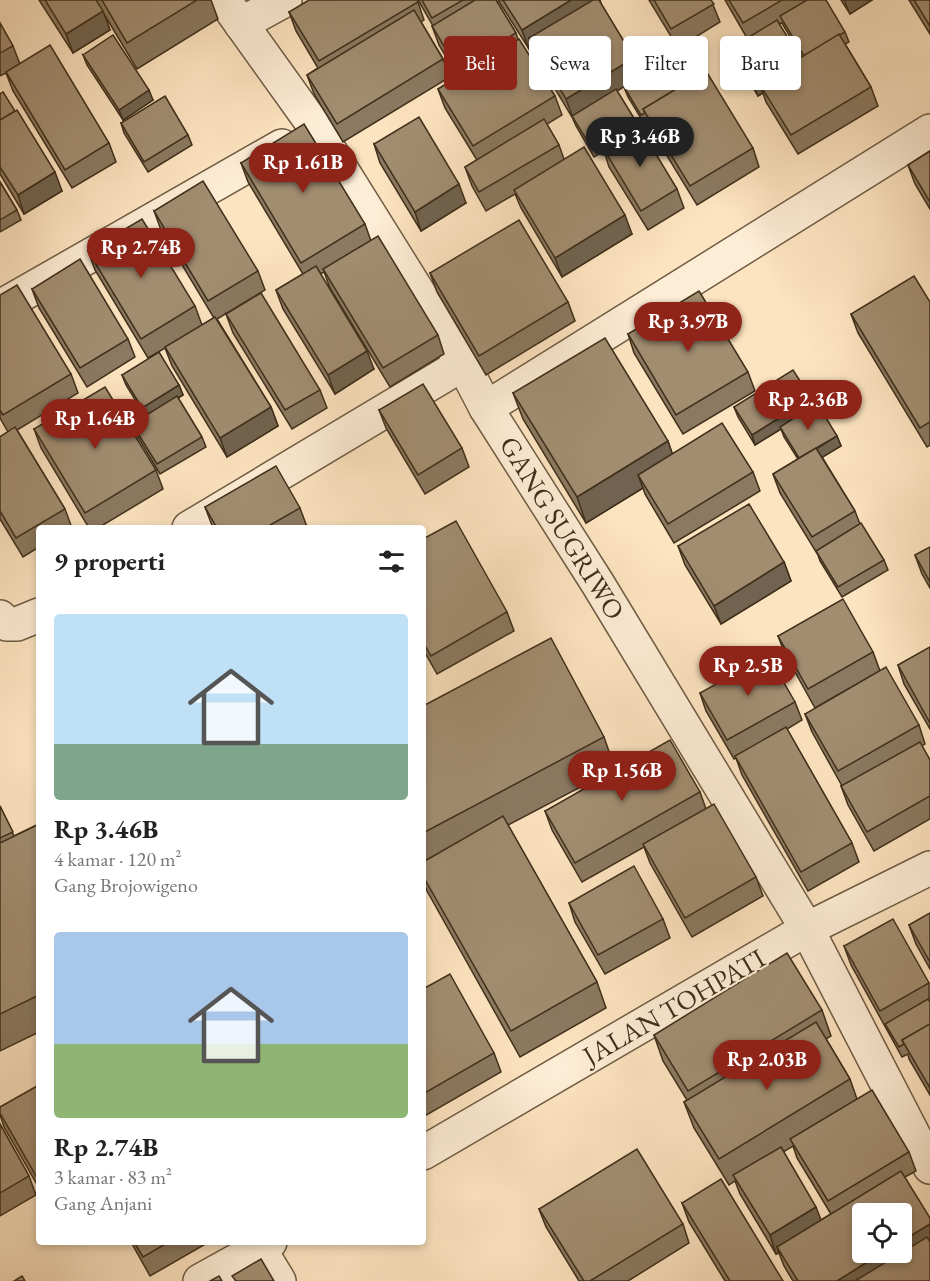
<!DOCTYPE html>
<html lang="id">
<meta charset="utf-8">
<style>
body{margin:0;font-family:"EB Garamond",serif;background:#f2f2f2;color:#222;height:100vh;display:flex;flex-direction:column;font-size:22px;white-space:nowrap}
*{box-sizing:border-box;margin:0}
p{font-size:20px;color:#767676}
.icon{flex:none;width:33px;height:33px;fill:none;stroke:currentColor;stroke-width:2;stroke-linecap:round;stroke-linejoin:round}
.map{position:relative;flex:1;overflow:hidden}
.panel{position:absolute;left:36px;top:525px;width:390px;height:720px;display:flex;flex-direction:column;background:#fff;border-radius:6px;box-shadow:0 3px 9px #0003}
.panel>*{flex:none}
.hud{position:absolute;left:444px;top:36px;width:396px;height:54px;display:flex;gap:12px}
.controls{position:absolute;left:852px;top:1203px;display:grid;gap:12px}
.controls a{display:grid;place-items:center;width:60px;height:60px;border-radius:6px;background:#fff;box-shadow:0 3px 9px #0003;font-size:30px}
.price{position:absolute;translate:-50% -51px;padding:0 14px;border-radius:21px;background:#8f2418;color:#fff;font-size:20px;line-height:39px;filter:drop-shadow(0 2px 3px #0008)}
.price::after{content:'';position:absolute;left:50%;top:36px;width:18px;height:14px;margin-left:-9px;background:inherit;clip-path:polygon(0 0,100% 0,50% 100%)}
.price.active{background:#222;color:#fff}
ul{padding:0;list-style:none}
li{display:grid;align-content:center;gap:12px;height:318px;padding:0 18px}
li span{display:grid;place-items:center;height:186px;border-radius:6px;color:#555}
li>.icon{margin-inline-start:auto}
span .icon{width:108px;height:108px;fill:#fffc;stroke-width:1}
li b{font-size:26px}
h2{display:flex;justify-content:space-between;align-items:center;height:72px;padding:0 18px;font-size:26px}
.pill{padding:0 21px;border-radius:6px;background:#fff;box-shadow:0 3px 9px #0003;font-size:21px;line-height:54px}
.pill.active{background:#8f2418;color:#fff}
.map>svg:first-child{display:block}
</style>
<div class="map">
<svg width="930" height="1281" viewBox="0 0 930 1281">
<rect width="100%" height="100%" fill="#fde4c0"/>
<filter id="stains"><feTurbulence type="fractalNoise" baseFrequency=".00333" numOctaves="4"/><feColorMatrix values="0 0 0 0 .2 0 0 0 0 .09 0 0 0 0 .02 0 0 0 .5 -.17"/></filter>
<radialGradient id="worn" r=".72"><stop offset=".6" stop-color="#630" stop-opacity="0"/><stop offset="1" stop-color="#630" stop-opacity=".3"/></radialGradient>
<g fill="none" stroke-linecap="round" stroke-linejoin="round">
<g stroke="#6e5c44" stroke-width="36">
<g id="minor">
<path d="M224 0 315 127 463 364 486 408 598 584 807 929 930 1167"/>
<path d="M241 24 285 0"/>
<path d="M0 307 282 146"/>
<path d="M486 408 930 131"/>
<path d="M189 528 463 364"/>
<path d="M0 617 7 624H17L39 615"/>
<path d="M423 1153 807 929 930 868"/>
<path d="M259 1248 279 1281"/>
<path d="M200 1281 270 1242"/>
</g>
</g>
<use href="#minor" stroke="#feedd6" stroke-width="33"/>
</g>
<g fill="#8b7961" stroke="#3f2f1b" stroke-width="1.5" fill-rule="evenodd">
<path d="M39 0H211L218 19 137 69 104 14 110 30 73 53Z"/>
<path d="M418 0H496L516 33 518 39 555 96 562 115 547 124 559 145 564 159 632 234 562 277 521 208 515 194 486 211 472 186 465 167 477 160 445 108 438 89 458 77 439 45 432 26H433Z"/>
<path d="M498 0H600L601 4 634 58 641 76 617 91 635 120 638 127 677 189 684 208 648 230 609 167 604 151 594 157 576 126 572 117 536 57 532 47 529 49Z"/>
<path d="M649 0H711L720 22 678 48Z"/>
<path d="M725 0H806L845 32 849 42 845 44 871 87 878 106 798 154 766 102 763 93 758 96 735 58 731 48 747 38ZM782 23 802 57 800 58 779 24Z"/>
<path d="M841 0H872L850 14Z"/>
<path d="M909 0H930V34Z"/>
<path d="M418 2 424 20 421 22 443 59 450 77 343 142 314 94 307 75 318 68 296 31 289 12Z"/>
<path d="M0 23 13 46 20 64 109 143 116 162 72 188 13 91 6 73 0 76Z"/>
<path d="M83 55 153 100 123 120 87 65Z"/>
<path d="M683 85 753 148 759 167 697 205 650 128 648 123 645 125 628 97 624 87Z"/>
<path d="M0 94 62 191 24 214 0 174Z"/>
<path d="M121 123 188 135 192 145 148 172 124 133Z"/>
<path d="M374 144 466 203 421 231 380 163Z"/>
<path d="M930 151V209L915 184 908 165Z"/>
<path d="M241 163 365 224 371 241 438 335 444 354 390 387 330 288 324 272 320 274 374 369 335 394 283 309 276 290 303 274 248 182Z"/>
<path d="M0 182 17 210 21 220 0 232Z"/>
<path d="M154 211 258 271 265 290 217 319 271 407 278 426 227 457 172 366 165 348 148 358 95 270 88 251 195 306 202 325 214 318 161 230Z"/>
<path d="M430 273 568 302 575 321 486 375 437 292Z"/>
<path d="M32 289 128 339 135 357 87 387 39 308Z"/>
<path d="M0 295 71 374 78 393 17 430 65 509 72 528H39V547L23 557 0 519V437L8 432 0 418Z"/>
<path d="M930 302V445L927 447 858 333 851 314Z"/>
<path d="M226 314 320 390 327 408 292 429 233 333Z"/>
<path d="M628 334 748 372 755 391 683 434 634 353Z"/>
<path d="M122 375 179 385 183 395 178 398 202 437 206 447 160 474 136 434 132 424 145 416 126 385Z"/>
<path d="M513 393 668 441 672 454 753 472 760 491 674 543 645 494 643 488 586 523 523 419Z"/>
<path d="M814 406 837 436 841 446 822 457 855 511 860 524 884 560 888 570 842 597 820 561 818 555 780 493 773 474 798 459 784 437 781 429 755 445 738 417 734 407Z"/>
<path d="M379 410 462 448 469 467 425 494 386 428Z"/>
<path d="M34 429 156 470 163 489 98 528H89L41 448Z"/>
<path d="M205 507 300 508 307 527 305 528H213Z"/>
<path d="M423 539 507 612 514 631 437 674 423 649Z"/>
<path d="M678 546 784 562 791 581 721 624 685 565Z"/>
<path d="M930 547V588L922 574 915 555Z"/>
<path d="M778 636 873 652 880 671 815 708 785 654Z"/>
<path d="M930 647V729L904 684 898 665Z"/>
<path d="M700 693 795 702 802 720 787 729 852 843 859 862 808 891 742 775 736 758 734 759 706 711Z"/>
<path d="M423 706 604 737 615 769 508 825 597 982 606 1008 520 1057 427 891 423 881Z"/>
<path d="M805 714 919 725 925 744 922 746 930 760V819L874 851 848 805 841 786H842L812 732Z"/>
<path d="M700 792 706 809 756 877 763 896 692 937 650 863 644 847 582 882 552 830 545 811Z"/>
<path d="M0 806 14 836 39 824V1032L0 1051Z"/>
<path d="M569 903 663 919 670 938 605 974 575 922Z"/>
<path d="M930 913V969L916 944 909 925Z"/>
<path d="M844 946 929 983 930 1095 909 1059 908 1054 902 1057 851 965Z"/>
<path d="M423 989 494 1053 501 1072 423 1117Z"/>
<path d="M822 1010 831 1036 826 1039 850 1079 857 1099 909 1152 916 1171 905 1177 930 1281H793L784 1266 779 1253 776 1254 740 1194 735 1181 729 1185 694 1128 684 1102 687 1100 663 1061 654 1035ZM793 1146 797 1158 831 1214 821 1220 783 1152Z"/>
<path d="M39 1085V1188L4 1127 0 1115V1107Z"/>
<path d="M0 1124 29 1176 36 1195 0 1216Z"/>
<path d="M682 1203 783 1281H725L689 1222Z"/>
<path d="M539 1209 683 1224 689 1243 628 1281H579L546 1227Z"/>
<path d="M131 1242H209L150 1276Z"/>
</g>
<g fill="#71634f" stroke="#3f2f1b" stroke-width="1.5">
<path d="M571 0H600L601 4 529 38 532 47 529 49 522 30Z"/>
<path d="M844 0H872L850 14Z"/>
<path d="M103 11 110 30 73 53 66 34Z"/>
<path d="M634 58 641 76 573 118 566 99Z"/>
<path d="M759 83 763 93 758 96 754 86Z"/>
<path d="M149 90 153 100 123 120 119 110Z"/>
<path d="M55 172 62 191 24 214 18 195Z"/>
<path d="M459 184 466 203 421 231 415 212Z"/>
<path d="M625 215 632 234 562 277 555 258Z"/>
<path d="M367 351 374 369 335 394 328 375Z"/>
<path d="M179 385 183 395 146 418 142 408Z"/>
<path d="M811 398 815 408 755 445 752 435Z"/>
<path d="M271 407 278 426 227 457 220 438Z"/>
<path d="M837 436 841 446 803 469 800 459Z"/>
<path d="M668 441 677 467 638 475 643 488 586 523 577 497Z"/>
<path d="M784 562 791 581 721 624 714 606Z"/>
<path d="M816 1207 823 1225 777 1247 779 1253 776 1254 770 1235Z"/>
<path d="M930 1224V1247L874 1281H837L883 1252H902V1241Z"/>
</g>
<g fill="#a28d71" stroke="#3f2f1b" stroke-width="1.5">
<path d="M45 0H96L103 11 66 34Z"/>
<path d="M102 0H197L127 43Z"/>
<path d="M309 0H417L418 2 319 61 289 12Z"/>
<path d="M422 0H463L432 18Z"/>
<path d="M475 0H496L516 33 457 68 432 26Z"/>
<path d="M503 0H571L522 30Z"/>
<path d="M593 0H599L634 58 566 99 529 38Z"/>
<path d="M654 0H711L714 4 671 29Z"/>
<path d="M729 0H782L743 23Z"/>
<path d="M807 0H826L845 32 804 56 780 16Z"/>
<path d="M914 0H930V26Z"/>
<path d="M414 10 443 59 337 124 307 75Z"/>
<path d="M777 20 800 58 754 86 731 48Z"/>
<path d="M0 23 13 46 0 53Z"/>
<path d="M839 34 871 87 791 135 759 83Z"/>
<path d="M113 35 149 90 119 110 83 55Z"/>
<path d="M519 39 555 96 473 146 438 89Z"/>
<path d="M50 45 109 143 65 170 6 72Z"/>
<path d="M668 60 683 85 643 109 645 113 641 115 624 87Z"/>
<path d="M706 71 753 148 690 186 643 109Z"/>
<path d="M616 89 635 120 591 147 572 116Z"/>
<path d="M3 92 15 111 0 120V94Z"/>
<path d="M165 96 188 135 144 162 121 123Z"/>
<path d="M17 110 55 172 18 195 0 167V120Z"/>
<path d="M419 117 459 184 415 212 374 144Z"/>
<path d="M544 119 559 145 479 192 465 167Z"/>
<path d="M304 124 365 224 301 263 241 163Z"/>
<path d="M639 126 677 189 641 211 603 148Z"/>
<path d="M584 147 625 215 555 258 514 190Z"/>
<path d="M930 151V202L908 165Z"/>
<path d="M203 181 258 271 208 301 154 211Z"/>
<path d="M0 182 17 210 0 220Z"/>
<path d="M142 219 195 306 141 339 88 251Z"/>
<path d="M519 220 568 302 479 356 430 273Z"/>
<path d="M378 236 438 335 383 368 323 269Z"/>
<path d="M80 259 128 339 80 368 32 289Z"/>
<path d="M316 266 367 351 328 375 276 290Z"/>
<path d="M914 276 930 302V422L920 428 851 314Z"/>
<path d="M17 285 71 374 3 415 0 410V295Z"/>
<path d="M699 291 748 372 676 415 628 334Z"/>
<path d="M261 293 320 390 285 410 226 314Z"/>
<path d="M215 317 271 407 220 438 165 347Z"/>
<path d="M605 338 668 441 577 497 513 393Z"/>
<path d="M159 352 179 385 142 408 122 375Z"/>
<path d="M793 370 811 398 752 435 734 407Z"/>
<path d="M423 384 462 448 418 475 379 410Z"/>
<path d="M105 387 156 470 85 513 34 429Z"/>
<path d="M177 396 202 437 157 464 132 424Z"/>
<path d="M817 403 837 436 799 458 780 427Z"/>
<path d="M722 423 753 472 668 524 638 475Z"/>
<path d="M15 427 65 509 16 538 0 511V437Z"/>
<path d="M816 448 855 511 812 537 773 474Z"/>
<path d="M276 466 300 508 265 528H217L205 507Z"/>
<path d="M749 504 784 562 714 606 678 546Z"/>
<path d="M456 521 507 612 431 656 423 642V539Z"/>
<path d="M861 523 884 560 838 587 816 551Z"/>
<path d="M930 547V582L915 555Z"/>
<path d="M843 599 873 652 808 689 778 636Z"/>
<path d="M551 638 604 737 423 833V706Z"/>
<path d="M930 647V723L898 665Z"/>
<path d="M768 655 795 702 727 740 700 693Z"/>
<path d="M886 667 919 725 838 771 805 714Z"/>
<path d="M786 727 852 843 801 872 735 756Z"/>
<path d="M670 740 700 792 575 863 545 811Z"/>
<path d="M920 742 930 760V796L867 832 841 786Z"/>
<path d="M714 804 756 877 685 918 643 844Z"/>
<path d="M0 806 13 832 0 838Z"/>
<path d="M503 816 597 982 511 1031 423 876V862Z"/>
<path d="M39 824V995L0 1014V843Z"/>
<path d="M634 866 663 919 598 955 569 903Z"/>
<path d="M930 913V962L909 925Z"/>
<path d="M893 919 929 983 880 1011 844 946Z"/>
<path d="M787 953 822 1010 688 1091 654 1035Z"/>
<path d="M450 974 494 1053 423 1094V989Z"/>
<path d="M928 999 930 1002V1024L902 1040 904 1044 899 1047 885 1024Z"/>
<path d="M816 1022 850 1079 719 1159 684 1102Z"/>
<path d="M930 1024V1088L902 1040Z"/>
<path d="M39 1085V1181L0 1113V1107Z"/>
<path d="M872 1090 909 1152 828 1201 790 1139Z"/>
<path d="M0 1124 29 1176 0 1193Z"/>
<path d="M781 1147 816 1207 770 1235 733 1175Z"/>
<path d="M637 1149 683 1224 590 1281H584L539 1209Z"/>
<path d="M901 1171 930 1218V1224L902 1241V1214H862V1252H883L837 1281H798L777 1247Z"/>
<path d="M721 1179 783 1281H730L682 1203Z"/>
<path d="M927 1237 930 1242V1281H855Z"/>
<path d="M134 1242H169L143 1257Z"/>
<path d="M261 1259 274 1281H236L232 1276Z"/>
<path d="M22 1276 25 1281H14Z"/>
<path d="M219 1276 222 1281H210Z"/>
</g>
<g text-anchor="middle" stroke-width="4.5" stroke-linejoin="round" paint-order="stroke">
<g font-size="27" fill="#3f2f1b" stroke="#feedd6">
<text transform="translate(562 528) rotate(58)" y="9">GANG SUGRIWO</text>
<text transform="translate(674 1007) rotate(-30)" y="9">JALAN TOHPATI</text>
</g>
</g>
<rect width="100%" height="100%" filter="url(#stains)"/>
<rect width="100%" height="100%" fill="url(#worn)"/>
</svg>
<div class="controls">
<a><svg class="icon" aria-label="locate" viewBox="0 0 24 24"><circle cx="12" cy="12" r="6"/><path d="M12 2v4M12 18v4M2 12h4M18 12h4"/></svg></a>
</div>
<b class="price active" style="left:640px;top:168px">Rp 3.46B</b>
<b class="price" style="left:303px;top:194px">Rp 1.61B</b>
<b class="price" style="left:141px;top:279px">Rp 2.74B</b>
<b class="price" style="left:688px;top:353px">Rp 3.97B</b>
<b class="price" style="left:808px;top:431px">Rp 2.36B</b>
<b class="price" style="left:95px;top:450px">Rp 1.64B</b>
<b class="price" style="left:748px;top:697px">Rp 2.5B</b>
<b class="price" style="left:622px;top:802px">Rp 1.56B</b>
<b class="price" style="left:767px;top:1091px">Rp 2.03B</b>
<div class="hud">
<a class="pill active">Beli</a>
<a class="pill">Sewa</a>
<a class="pill">Filter</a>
<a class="pill">Baru</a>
</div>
<section class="panel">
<h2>9 properti<svg class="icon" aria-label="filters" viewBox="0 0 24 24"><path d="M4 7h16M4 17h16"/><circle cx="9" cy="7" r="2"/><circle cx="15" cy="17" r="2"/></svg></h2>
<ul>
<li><span style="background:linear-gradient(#bfe0f5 70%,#7fa58c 0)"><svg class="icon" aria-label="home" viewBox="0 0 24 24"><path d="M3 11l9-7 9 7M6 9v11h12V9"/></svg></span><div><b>Rp 3.46B</b><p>4 kamar · 120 m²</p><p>Gang Brojowigeno</p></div></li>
<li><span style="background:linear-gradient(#a9c7e8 60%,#8fb573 0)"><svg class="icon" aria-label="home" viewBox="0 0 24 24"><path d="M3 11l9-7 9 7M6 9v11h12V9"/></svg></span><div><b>Rp 2.74B</b><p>3 kamar · 83 m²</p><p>Gang Anjani</p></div></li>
</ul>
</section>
</div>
